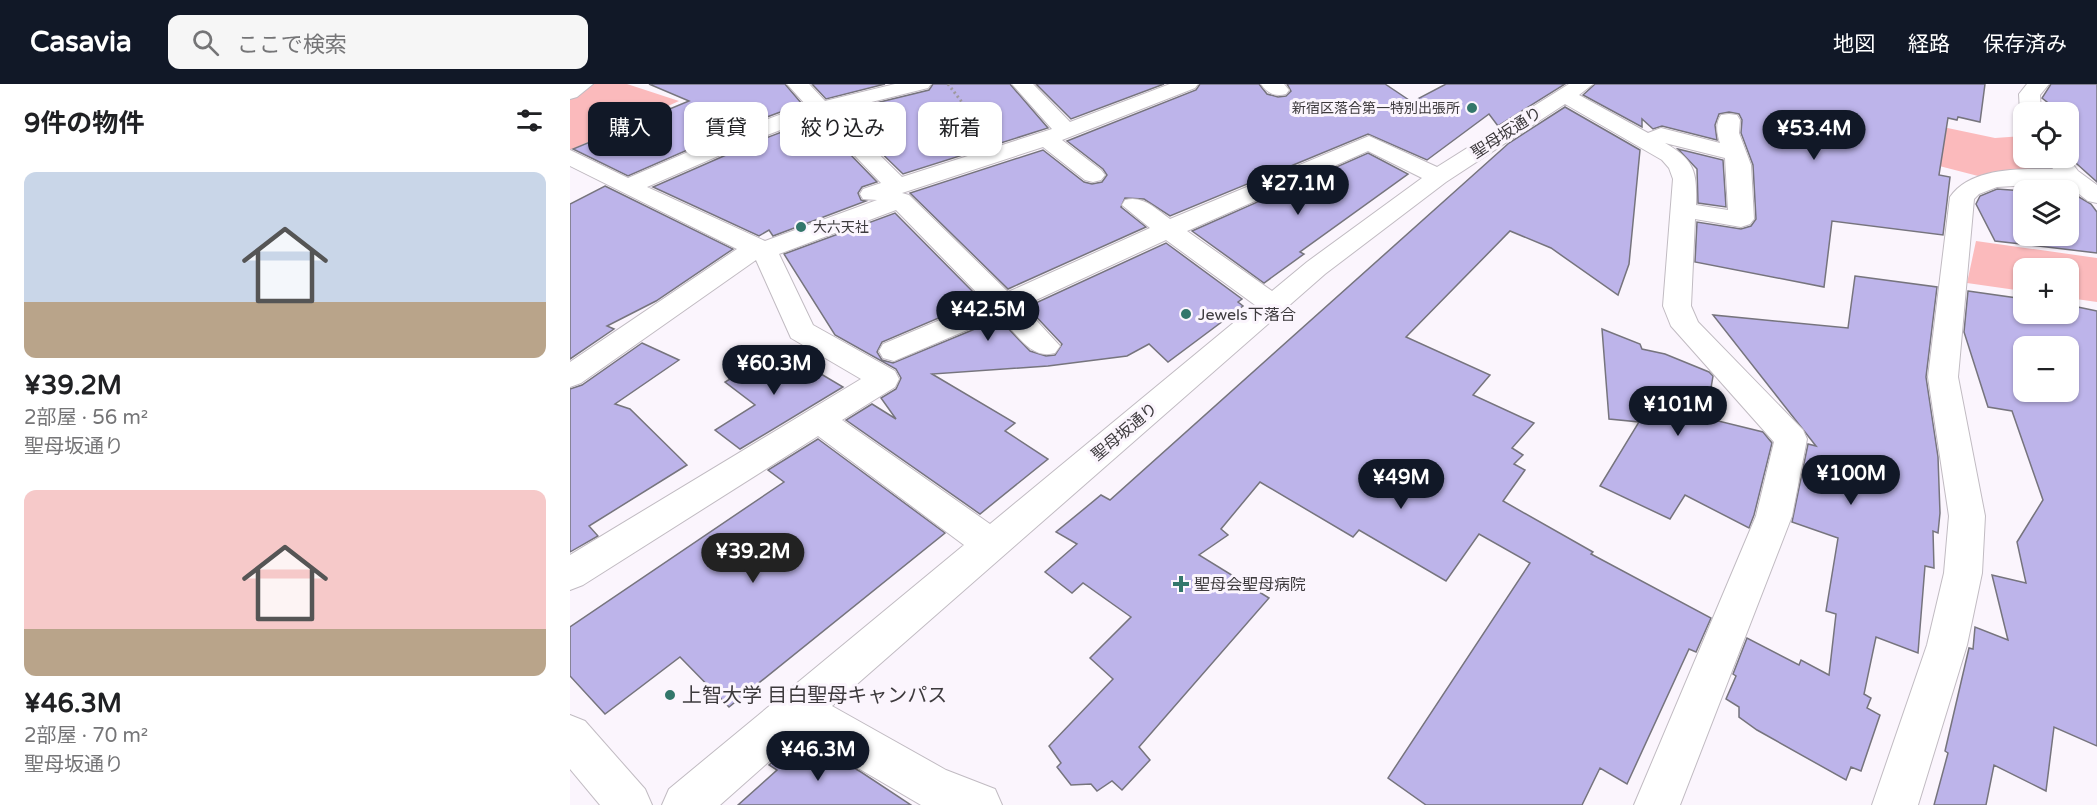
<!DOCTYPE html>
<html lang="ja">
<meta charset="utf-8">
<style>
body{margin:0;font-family:"Varela Round","Noto Sans JP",sans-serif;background:#f6f6f6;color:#202124;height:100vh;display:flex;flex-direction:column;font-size:22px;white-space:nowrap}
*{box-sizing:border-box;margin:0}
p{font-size:20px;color:#757577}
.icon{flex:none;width:33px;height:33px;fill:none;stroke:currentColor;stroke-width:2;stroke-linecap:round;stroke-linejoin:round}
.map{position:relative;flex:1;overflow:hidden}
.sheet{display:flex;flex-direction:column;background:#fff;width:570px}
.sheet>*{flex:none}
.top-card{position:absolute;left:18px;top:18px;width:570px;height:54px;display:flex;gap:12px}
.buttons{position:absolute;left:1443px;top:18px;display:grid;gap:12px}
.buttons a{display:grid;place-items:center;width:66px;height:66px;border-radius:12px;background:#fff;box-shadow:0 2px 4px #0004;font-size:30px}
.price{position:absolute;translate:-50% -51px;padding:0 14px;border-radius:21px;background:#111827;color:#fff;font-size:20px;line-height:39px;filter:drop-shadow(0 2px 3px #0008)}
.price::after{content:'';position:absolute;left:50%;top:36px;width:18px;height:14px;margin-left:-9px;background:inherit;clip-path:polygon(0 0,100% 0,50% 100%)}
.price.selected{background:#222;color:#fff}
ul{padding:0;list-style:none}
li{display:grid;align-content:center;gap:12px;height:318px;padding:0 24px}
li span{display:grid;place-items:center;height:186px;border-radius:12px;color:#555}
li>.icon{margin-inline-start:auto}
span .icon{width:108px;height:108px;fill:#fffc;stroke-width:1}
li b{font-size:26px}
h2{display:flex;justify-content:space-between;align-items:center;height:72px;padding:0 24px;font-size:26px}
.chip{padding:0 21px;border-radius:12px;background:#fff;box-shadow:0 2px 4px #0004;font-size:21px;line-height:54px}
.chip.selected{background:#111827;color:#fff}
header{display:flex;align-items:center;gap:36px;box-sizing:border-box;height:84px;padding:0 30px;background:#111827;color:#fff}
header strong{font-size:28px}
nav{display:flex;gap:33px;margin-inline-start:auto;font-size:21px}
.search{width:420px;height:54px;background:#f6f6f6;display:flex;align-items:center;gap:15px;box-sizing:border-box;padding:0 21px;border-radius:12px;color:#757577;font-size:22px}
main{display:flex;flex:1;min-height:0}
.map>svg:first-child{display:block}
</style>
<header>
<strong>Casavia</strong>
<div class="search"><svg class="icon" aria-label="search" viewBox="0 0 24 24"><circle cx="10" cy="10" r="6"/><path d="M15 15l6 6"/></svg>ここで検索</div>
<nav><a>地図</a><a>経路</a><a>保存済み</a></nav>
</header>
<main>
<section class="sheet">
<h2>9件の物件<svg class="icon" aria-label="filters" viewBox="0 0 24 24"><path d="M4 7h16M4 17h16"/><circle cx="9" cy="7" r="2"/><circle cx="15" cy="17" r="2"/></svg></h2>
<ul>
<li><span style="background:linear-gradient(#c9d6e8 70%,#b9a48a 0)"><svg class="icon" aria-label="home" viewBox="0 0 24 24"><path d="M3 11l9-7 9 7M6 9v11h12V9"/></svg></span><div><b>¥39.2M</b><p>2部屋 · 56 m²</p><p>聖母坂通り</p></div></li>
<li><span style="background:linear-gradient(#f6c9c9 75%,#b9a48a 0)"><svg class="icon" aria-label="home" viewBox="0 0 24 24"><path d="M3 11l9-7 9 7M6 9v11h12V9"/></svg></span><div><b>¥46.3M</b><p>2部屋 · 70 m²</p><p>聖母坂通り</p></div></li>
</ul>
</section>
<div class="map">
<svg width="1527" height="721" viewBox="0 0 1527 721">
<rect width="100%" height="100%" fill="#fbf5fd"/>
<g fill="#fbbabc">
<path d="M23 0H57L109 17 0 66V16Z"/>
<path d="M1240 15 1425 54 1453 52 1454 74H1478L1487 89 1412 93 1222 44Z"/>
<path d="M1406 157 1527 174V218L1499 214 1498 184H1454L1453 207 1397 199Z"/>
</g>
<g fill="#bdb4ea" stroke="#76747d" stroke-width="1.5" fill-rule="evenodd">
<path d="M79 0H215L232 20 170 43 58 92 3 65 119 17Z"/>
<path d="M242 0H315L256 15Z"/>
<path d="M363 0H440L478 44 333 90 269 28 359 6Z"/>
<path d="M466 0H594L501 35Z"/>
<path d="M630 0H689L697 10 708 13 716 12 721 7 717 0H815L842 18 876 0H995L928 42 919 30 857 76 798 50 600 132 574 115 555 114 551 123 576 143 438 205 340 109 473 66 514 98 522 100 532 98 537 91 533 85 497 57 626 6Z"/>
<path d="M1025 0H1415L1410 38 1388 33 1387 36 1378 34 1369 91 1380 93 1373 151 1262 137 1254 203 1125 178 1127 138 1171 145 1181 142 1186 135 1183 81 1171 49 1172 36 1169 30 1159 28 1149 30 1145 41 1147 56 1092 42 1083 45 1072 35V43L1013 11Z"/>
<path d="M1481 0H1527V98L1498 72V28H1490L1472 14Z"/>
<path d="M995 23 1070 66 1059 180 1048 211 981 164 940 147 836 253 920 291 903 311 964 339 942 364 953 371 944 380 955 386 933 417 1023 468 1021 470 1141 534 1126 568 1119 565 1057 700 1030 684 1012 721H856L818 694 960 479 909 450 876 497 789 446 783 453 690 398 651 445 658 451 629 471 699 514 569 663 580 676 552 706 542 697 527 707 521 700 501 701 487 683 491 679 479 662 543 595 520 574 561 533 513 499 502 509 475 488 507 460 486 448 531 411 540 416 939 59Z"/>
<path d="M246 35 307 98 292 103 288 109 291 116 296 117 203 152 199 146 189 152 83 103 188 57Z"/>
<path d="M1108 65 1153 76 1156 123 1128 119 1127 85Z"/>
<path d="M798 69 838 90 730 168 734 170 694 199 622 147Z"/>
<path d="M35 102 163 165 86 217 37 242 44 245 0 275V120Z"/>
<path d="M1427 105 1454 107V152H1498V112L1509 113 1521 120 1527 128V169L1425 157 1406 120 1410 112Z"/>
<path d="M325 129 411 216 312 258 307 268 312 276 323 279 429 235 460 267 476 272 485 271 492 260 457 223 596 159 672 215 668 218 673 222 598 278 579 260 557 272 478 282 362 290 445 339 435 347 478 375 410 430 276 336 302 320 326 335 311 314 326 305 331 294 326 285 265 251 214 170Z"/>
<path d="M1285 192 1367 203 1356 293 1368 373 1370 429 1368 449 1363 447 1364 484 1355 482 1348 569 1306 553 1294 610 1301 614 1297 624 1310 631 1291 687 1281 683 1276 696 1187 646 1169 633V623L1156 615 1166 592 1163 590 1177 554 1229 581 1231 576 1259 591 1266 530 1256 527 1268 454 1222 438 1238 360 1246 362 1143 231 1278 244Z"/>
<path d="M1398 207 1454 215V230H1498V221L1527 227V662L1484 643 1476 707 1424 681 1416 721H1364L1378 669 1375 667 1399 564 1403 565 1405 543 1438 556 1422 491 1456 499 1447 458 1473 416 1442 327 1418 323 1394 248ZM1454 262H1498V308H1454Z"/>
<path d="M1032 245 1070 260 1072 265 1095 270 1139 288 1143 292 1136 334 1193 348 1202 359 1184 431 1179 444 1115 411 1100 435 1030 402 1069 338 1039 335Z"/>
<path d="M72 259 109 276 45 320 60 325 117 381 19 442 28 452 0 468V305L12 301Z"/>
<path d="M209 265 273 303 170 365 145 346 185 321 155 298Z"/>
<path d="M248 355 375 449 159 623 110 573 35 630 0 592V543L214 398 198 386Z"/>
<path d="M231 653 291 688 341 721H168L207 686 199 681Z"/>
</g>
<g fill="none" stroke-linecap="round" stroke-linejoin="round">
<g stroke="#c1bbc2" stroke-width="2">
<g id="minor">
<path d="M0 0H23L7 13 0 15Z"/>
<path d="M217 0H239L255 17 325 0H361L358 4 265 27 332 93 482 45 442 0H463L500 38 600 0H628L625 4 492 56 531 86 535 91 531 96 523 98 515 96 473 63 332 109 339 111 438 208 580 144 552 121 555 116C573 111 586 125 600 135L799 52 867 83 999 0H1023L1009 11 1078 49 1091 44 1150 59C1147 50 1145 40 1151 31L1159 30 1167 31 1170 36 1169 49 1181 81 1184 135 1180 140 1171 143 1125 135 1121 222 1128 238 1233 346 1237 355 1222 432 1110 721H1064L1186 432 1204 358 1101 242 1093 222 1103 95 1099 84 1092 76 995 20 876 98 755 190 262 622 376 686 425 705 432 721H351L230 650 150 721H92L99 705 394 461 248 352 13 501 0 506V471L291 295 221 254 186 176 11 299 0 303V278L167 165 0 82V66L58 94 171 45 236 21ZM247 32 311 99 293 105 290 110 293 115 307 116 195 157 77 103 187 55ZM1095 59 1155 74 1158 126 1126 121C1127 88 1125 76 1095 59ZM798 67 852 94 737 178 702 207 617 147ZM326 126 415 217 313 260 309 267 313 274 324 277 430 232C446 249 461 276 485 269L490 262 453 222 596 156 685 221 420 440 272 336 325 303 329 295 325 287 243 241 209 170Z"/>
<path d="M691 0H714L719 6 716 10C705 13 697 9 691 0Z"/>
<path d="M1457 0H1479L1470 11 1471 28H1454V33L1450 28 1449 10Z"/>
<path d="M1477 74H1498L1508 87 1527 101V119L1518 117 1495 99 1427 103 1409 110 1404 115 1388 293 1415 432 1412 489 1397 561 1348 721H1302L1357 561 1374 489 1379 432 1358 293 1380 113C1401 83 1450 85 1483 85Z"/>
<path d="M0 631 15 637 75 705 82 721H30L0 685Z"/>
</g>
</g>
<path stroke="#9e999f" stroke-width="3" stroke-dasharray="2 3" stroke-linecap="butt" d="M378 0 415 48"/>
<use href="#minor" fill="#fff" fill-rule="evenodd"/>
</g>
<g fill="#33776b" stroke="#fbf5fd" stroke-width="2">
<circle cx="902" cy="24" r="6"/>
<circle cx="231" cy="143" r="6"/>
<circle cx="616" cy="230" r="6"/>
<path d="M608 491h6v6h6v6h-6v6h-6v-6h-6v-6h6z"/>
<circle cx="100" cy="611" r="6"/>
</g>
<g text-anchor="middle" stroke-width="6" stroke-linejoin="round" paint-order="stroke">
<g font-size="14" fill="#3d3a3d" stroke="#fbf5fd" text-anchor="end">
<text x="890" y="29">新宿区落合第一特別出張所</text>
<text x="243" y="148" text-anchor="start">大六天社</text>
</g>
<g font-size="16" fill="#3d3a3d" stroke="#fbf5fd">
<text transform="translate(936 48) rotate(-33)" y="6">聖母坂通り</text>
<text transform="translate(554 347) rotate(-40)" y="6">聖母坂通り</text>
</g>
<g font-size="16" fill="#3d3a3d" stroke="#fbf5fd" text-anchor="start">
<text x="628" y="236">Jewels下落合</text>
<text x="624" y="506">聖母会聖母病院</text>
</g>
<g font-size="20" fill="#3d3a3d" stroke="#fbf5fd" text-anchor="start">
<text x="112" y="618">上智大学 目白聖母キャンパス</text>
</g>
</g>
</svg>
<div class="buttons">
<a><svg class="icon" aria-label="locate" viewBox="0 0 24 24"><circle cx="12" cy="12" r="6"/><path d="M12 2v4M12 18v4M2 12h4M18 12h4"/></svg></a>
<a><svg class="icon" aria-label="layers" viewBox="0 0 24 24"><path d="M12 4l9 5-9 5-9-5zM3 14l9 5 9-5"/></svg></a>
<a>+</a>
<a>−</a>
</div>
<b class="price" style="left:1244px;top:77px">¥53.4M</b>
<b class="price" style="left:728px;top:132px">¥27.1M</b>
<b class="price" style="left:418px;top:258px">¥42.5M</b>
<b class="price" style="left:204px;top:312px">¥60.3M</b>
<b class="price" style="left:1108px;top:353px">¥101M</b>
<b class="price" style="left:1281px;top:422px">¥100M</b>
<b class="price" style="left:831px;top:426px">¥49M</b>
<b class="price selected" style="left:183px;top:500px">¥39.2M</b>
<b class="price" style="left:248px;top:698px">¥46.3M</b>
<div class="top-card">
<a class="chip selected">購入</a>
<a class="chip">賃貸</a>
<a class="chip">絞り込み</a>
<a class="chip">新着</a>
</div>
</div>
</main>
